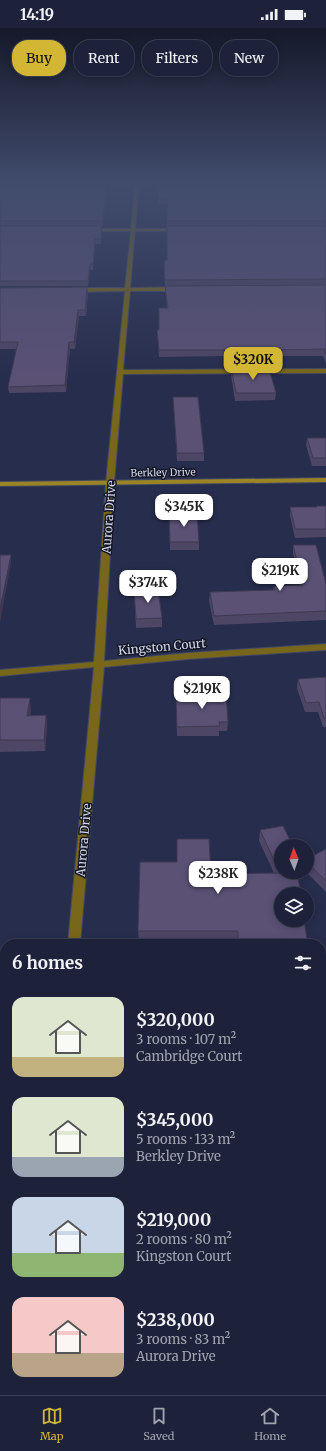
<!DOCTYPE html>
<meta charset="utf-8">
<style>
body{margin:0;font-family:Merriweather,serif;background:#252a42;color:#f1f3f6;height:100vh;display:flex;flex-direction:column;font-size:15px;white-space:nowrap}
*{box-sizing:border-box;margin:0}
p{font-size:13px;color:#a0a4af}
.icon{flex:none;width:22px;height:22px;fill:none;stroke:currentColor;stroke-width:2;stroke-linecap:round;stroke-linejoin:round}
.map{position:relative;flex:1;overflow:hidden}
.side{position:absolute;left:0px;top:911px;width:326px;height:456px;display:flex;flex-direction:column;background:#1d223a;border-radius:16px 16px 0 0;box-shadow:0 2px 10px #0003,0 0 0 1px #3b3f54}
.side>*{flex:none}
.banner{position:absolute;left:12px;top:12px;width:302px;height:36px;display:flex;gap:8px}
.needle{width:26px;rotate:358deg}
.buttons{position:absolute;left:274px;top:811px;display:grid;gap:8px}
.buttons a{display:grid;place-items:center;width:40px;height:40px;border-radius:50%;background:#1d223a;box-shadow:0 2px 10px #0003,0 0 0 1px #3b3f54;font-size:20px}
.price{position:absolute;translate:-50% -34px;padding:0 9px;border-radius:8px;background:#fff;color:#222;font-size:13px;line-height:26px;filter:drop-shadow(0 1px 2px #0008)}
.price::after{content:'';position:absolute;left:50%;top:24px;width:12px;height:9px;margin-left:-6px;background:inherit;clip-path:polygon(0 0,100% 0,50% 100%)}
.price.active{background:#d4b635;color:#111}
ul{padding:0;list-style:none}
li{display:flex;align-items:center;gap:12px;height:100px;padding:0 12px}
li span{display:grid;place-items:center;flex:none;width:112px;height:80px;border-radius:12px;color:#555}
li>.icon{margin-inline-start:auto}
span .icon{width:48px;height:48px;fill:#fffc;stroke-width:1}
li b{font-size:17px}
h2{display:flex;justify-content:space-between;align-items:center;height:48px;padding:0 12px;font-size:17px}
.tag{padding:0 14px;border-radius:16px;background:#1d223a;box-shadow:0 2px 10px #0003,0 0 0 1px #3b3f54;font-size:14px;line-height:36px}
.tag.active{background:#d4b635;color:#111}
.status{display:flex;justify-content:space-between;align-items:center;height:28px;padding:0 20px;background:#1d223a;direction:ltr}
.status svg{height:11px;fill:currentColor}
.tabs{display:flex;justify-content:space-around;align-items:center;height:56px;border-top:1px solid #3b3f54;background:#1d223a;font-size:11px;color:#a0a4af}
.tabs a{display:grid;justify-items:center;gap:2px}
.tabs .active{color:#d4b635}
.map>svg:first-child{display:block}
</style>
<div class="status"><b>14:19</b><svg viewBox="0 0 49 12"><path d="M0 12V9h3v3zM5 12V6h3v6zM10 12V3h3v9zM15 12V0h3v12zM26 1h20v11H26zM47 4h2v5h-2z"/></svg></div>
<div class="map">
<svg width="326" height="1367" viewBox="0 0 326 1367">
<rect width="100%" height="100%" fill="#272d4d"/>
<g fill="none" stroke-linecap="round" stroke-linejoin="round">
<g stroke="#424866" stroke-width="2">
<g id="street">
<path d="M135 157H139L135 201H180L182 202 180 203H135L130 260 178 259 181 261 178 263H130L123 342 326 341V345L123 346 114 455 104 633 188 625 326 616V622L188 631 104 639 80 916H68L94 639 0 648V642L94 634 106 455 125 263 74 264 71 262 74 260H125L131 203H90L88 202 90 201H131Z"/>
<rect x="0" y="974" width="5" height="12"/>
<path d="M321 983 326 984V996L321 995Z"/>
<path d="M33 1362H51L50 1367H32Z"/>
</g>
</g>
<g stroke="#424866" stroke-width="2">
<path id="secondary" d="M326 450V454L0 458V454Z"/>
</g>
<use href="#street" fill="#78661a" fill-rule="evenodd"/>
<use href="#secondary" fill="#9b8424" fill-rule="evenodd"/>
</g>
<g fill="#4d4665">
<path d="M0 157H106V168L103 198H102L101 216H95L93 242H90L88 258H0Z"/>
<path d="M326 157V257L165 258 164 238 167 232V176H158V171Z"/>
<path d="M326 257V335L323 328H266L267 333V340L276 365 275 372 235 373 231 347V340H230L227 328 159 329 157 302H159L167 280 165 258Z"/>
<path d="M0 260 88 265 86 288H79L75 321H70L66 364 9 365 8 359 17 321H0Z"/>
<path d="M173 369 204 425V433H177Z"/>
<path d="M307 410H326V438H312L306 417Z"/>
<path d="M316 478H326V509L295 510 290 488V479H316Z"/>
<path d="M169 485 199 514V522H170Z"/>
<path d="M293 517 326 556V592L214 597 209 573 210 564 273 562 274 558 300 557 293 525Z"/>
<path d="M134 562 162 590V599L136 600Z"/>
<path d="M326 649V699H323L318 684H305L297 660 298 651Z"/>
<path d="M176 669 228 694 227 703H219V708H177Z"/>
<path d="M0 670 31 681 30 687H46L47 698 45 723 0 724Z"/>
<path d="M283 798 307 911 306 916H237V914L139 913 138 903 177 834V811L211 846 274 845 259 813 260 802Z"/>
<path d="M326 821V864L306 844H307V831Z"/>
</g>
<g fill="#3f3952">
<path d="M106 157V168L103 198V193Z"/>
<path d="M102 198V204L101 216V211Z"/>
<path d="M95 211V216L93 242V236Z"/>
<path d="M90 236V242L88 258V253Z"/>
<path d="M87 259 88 265 86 288 85 282Z"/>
<path d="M78 282 79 288 75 321 74 314Z"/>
<path d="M69 314 70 321 66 364 65 357Z"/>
<path d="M11 527V535L0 595V581Z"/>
<path d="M30 670 31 681 29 699 27 688Z"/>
<path d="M46 687 47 698 45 723 44 712Z"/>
</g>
<g fill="#5a5175" stroke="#3f3952">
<path d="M0 157H106L103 193H0Z"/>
<path d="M159 157H326V193H167L168 171H158Z"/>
<path d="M0 198H102L101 211H95L93 236H90L88 253H0Z"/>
<path d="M167 198H326V251L165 252 164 238 165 232H167Z"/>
<path d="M326 257V326L324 321 265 322 267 333H230L228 322H159L157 302H159V280H168L165 258Z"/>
<path d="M87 259 85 282H78L74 314H69L65 357 8 359 18 314H0V260Z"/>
<path d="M231 340H269L276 365H236Z"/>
<path d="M173 369H198L204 425H177Z"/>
<path d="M307 410H326V430H313Z"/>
<path d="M316 478H326V501H295L290 479H317Z"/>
<path d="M169 485H197L199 514H170Z"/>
<path d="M293 517H316L326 556V583L214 588 210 564 275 562 274 558 303 557Z"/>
<path d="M0 527H11L0 581Z"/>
<path d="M158 561 162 590 136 591 134 562Z"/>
<path d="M326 649V690H324L319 674 306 675 298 651Z"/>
<path d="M198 666H226L228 694H219L220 698 177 699 176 669 197 668Z"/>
<path d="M0 670H30L27 688 46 687 44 712H0Z"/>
<path d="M283 798 293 818H281V844H297L301 866H281V892H304L307 911 238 912V903H138L140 834H177V811H209L211 846 280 845 260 802Z"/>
<path d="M326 821V853L307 834V831Z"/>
<rect x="187" y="1362" width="77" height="5"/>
</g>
<linearGradient id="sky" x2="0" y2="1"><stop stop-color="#15192a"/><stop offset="0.45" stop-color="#414c6d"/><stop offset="1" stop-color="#414c6d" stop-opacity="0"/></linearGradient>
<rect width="326" height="349" fill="url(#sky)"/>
<g text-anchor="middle" stroke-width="3" stroke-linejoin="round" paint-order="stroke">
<g font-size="10" fill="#d1d6eb" stroke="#141725">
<text transform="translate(163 444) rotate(-1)" y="4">Berkley Drive</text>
</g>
<g font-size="12" fill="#d1d6eb" stroke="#141725">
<text transform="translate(109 489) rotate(-86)" y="4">Aurora Drive</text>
<text transform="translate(162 619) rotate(-5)" y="4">Kingston Court</text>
<text transform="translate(84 812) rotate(-85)" y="4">Aurora Drive</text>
</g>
</g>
</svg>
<div class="buttons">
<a><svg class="needle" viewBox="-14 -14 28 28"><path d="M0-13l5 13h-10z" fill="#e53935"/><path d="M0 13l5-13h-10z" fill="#a0a4af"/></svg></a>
<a><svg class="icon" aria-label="layers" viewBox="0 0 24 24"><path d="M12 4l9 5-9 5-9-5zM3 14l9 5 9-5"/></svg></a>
</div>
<b class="price active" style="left:253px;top:353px">$320K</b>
<b class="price" style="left:184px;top:500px">$345K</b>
<b class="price" style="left:280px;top:564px">$219K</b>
<b class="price" style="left:148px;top:576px">$374K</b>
<b class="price" style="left:202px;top:682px">$219K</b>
<b class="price" style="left:218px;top:867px">$238K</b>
<div class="banner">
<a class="tag active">Buy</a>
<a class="tag">Rent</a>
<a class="tag">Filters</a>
<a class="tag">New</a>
</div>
<section class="side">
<h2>6 homes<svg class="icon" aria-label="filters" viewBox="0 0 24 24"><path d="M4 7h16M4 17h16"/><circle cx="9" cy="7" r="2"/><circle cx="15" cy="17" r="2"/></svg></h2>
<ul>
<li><span style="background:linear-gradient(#dfe7d0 75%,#c2b280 0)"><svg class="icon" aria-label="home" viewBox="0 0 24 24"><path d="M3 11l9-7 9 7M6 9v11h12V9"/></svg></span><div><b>$320,000</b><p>3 rooms · 107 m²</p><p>Cambridge Court</p></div></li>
<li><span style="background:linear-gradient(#dfe7d0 75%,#9aa5b1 0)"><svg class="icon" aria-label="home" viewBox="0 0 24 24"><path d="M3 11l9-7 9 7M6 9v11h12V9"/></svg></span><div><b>$345,000</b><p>5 rooms · 133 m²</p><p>Berkley Drive</p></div></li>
<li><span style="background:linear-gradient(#c9d6e8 70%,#8fb573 0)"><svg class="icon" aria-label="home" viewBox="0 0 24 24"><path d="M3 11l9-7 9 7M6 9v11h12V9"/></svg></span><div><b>$219,000</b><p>2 rooms · 80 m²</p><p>Kingston Court</p></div></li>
<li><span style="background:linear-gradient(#f6c9c9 70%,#b9a48a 0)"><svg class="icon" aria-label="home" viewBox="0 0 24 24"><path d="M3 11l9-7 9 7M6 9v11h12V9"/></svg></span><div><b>$238,000</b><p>3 rooms · 83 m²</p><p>Aurora Drive</p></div></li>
</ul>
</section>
</div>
<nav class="tabs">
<a class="active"><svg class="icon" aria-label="map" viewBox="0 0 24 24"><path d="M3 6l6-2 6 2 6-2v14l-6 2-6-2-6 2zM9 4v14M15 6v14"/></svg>Map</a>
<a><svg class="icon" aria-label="saved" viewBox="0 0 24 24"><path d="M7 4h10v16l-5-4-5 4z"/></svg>Saved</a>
<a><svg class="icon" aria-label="home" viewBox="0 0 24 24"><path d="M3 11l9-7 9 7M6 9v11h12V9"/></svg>Home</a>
</nav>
